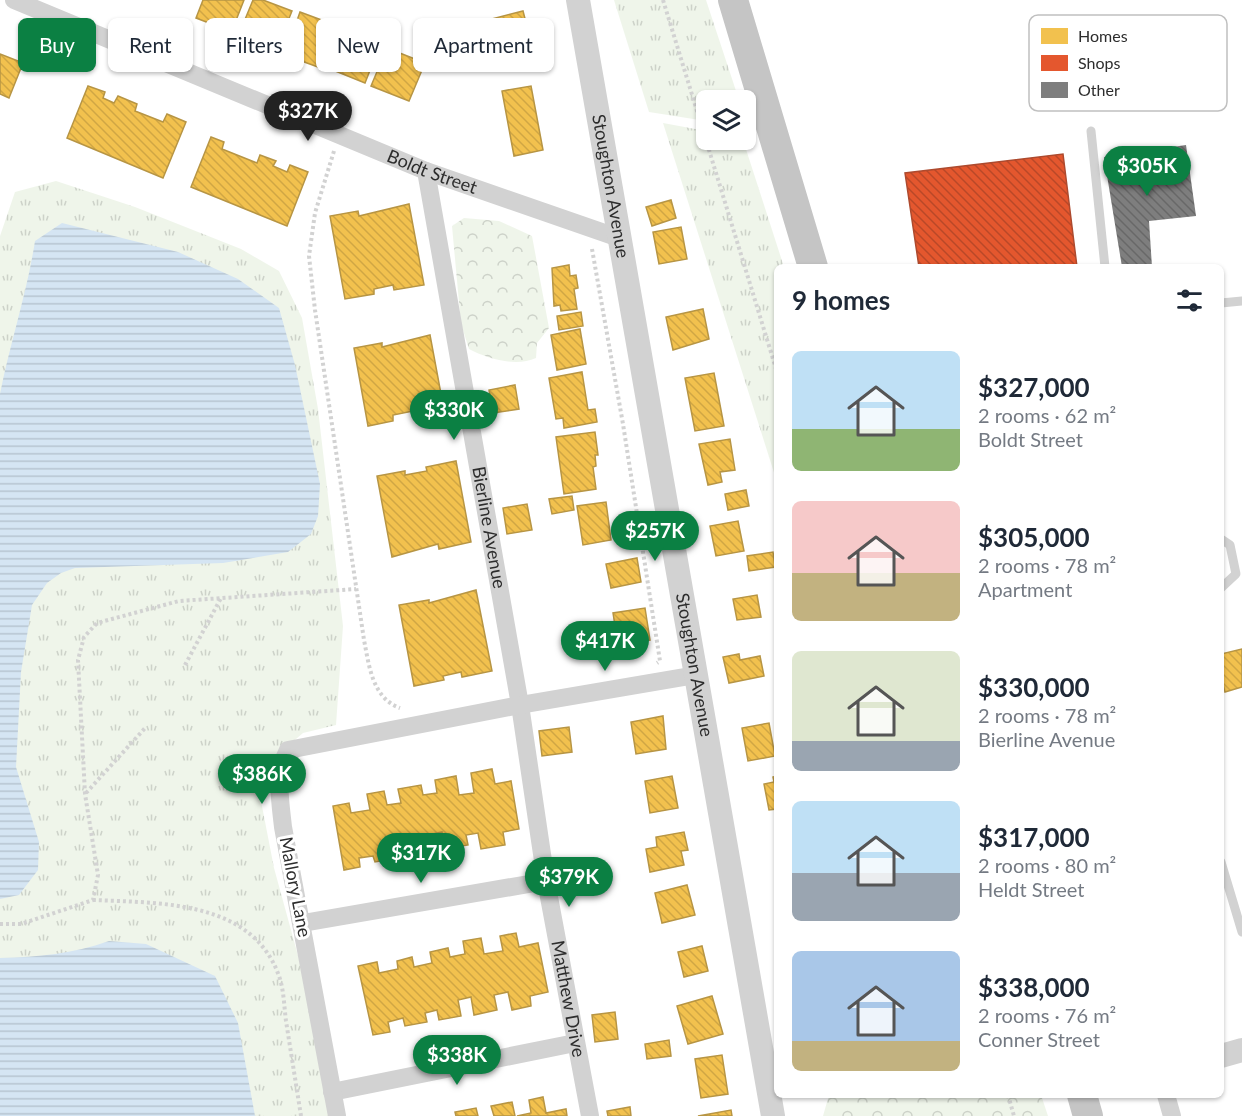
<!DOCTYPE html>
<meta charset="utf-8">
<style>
body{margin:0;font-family:Lato,sans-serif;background:#f2f2f3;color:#1f2937;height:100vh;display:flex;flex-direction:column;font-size:22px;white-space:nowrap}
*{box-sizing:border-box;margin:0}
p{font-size:20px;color:#747a83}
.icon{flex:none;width:33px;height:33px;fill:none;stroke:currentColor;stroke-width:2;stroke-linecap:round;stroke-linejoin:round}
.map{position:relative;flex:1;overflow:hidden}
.side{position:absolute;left:774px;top:264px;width:450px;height:834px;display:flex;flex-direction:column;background:#fff;border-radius:9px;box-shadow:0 2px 4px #0004}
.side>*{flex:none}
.top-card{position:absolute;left:18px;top:18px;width:570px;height:54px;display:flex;gap:12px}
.fabs{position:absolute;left:696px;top:90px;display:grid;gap:12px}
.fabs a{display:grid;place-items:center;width:60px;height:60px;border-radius:9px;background:#fff;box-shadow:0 2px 4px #0004;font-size:30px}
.price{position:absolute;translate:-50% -51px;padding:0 14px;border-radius:21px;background:#0b8043;color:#fff;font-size:20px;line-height:39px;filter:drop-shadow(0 2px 3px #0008)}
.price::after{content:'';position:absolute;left:50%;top:36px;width:18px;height:14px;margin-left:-9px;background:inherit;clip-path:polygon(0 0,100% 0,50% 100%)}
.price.current{background:#222;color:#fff}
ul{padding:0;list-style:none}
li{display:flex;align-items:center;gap:18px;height:150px;padding:0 18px}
li span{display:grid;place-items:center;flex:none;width:168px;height:120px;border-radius:9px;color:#555}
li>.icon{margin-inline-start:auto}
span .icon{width:72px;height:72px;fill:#fffc;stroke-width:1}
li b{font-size:26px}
h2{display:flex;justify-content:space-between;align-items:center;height:72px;padding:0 18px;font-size:26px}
.tag{padding:0 21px;border-radius:9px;background:#fff;box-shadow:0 2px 4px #0004;font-size:21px;line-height:54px}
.tag.current{background:#0b8043;color:#fff}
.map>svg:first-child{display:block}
</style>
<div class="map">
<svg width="1242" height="1116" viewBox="0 0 1242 1116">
<defs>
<pattern id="forest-crowns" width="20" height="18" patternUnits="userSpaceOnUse" patternTransform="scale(1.5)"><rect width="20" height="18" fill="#eff5ea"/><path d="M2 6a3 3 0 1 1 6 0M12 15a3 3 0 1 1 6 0" fill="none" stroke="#cdd2c9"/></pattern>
<pattern id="park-tufts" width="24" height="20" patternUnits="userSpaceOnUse" patternTransform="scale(1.5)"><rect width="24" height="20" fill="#eff5ea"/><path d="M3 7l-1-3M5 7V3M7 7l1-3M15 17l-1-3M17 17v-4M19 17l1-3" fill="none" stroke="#cdd2c9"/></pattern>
<pattern id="water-rules" width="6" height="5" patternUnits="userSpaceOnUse" patternTransform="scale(1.5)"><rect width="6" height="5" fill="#d5e5f3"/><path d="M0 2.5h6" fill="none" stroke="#b7c5d1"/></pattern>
<pattern id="homes-back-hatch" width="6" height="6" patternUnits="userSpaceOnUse" patternTransform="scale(1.5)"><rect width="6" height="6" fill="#f2c14e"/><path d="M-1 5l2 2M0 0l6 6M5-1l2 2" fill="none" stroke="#d0a644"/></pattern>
<pattern id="shops-back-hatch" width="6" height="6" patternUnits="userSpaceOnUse" patternTransform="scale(1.5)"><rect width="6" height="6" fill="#e4572e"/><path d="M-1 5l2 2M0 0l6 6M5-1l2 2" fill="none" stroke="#b94828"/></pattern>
<pattern id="building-back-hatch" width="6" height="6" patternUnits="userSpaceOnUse" patternTransform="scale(1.5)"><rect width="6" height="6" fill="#7e7e7e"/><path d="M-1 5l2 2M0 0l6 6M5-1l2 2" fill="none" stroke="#686868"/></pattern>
</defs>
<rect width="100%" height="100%" fill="#fff"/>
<g fill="url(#forest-crowns)">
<path d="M464 218 499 221 532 236 549 328 537 343 536 358C516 367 488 359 469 349L461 324 452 226Z"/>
<path d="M829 1095H1041L1048 1116H823Z"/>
</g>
<g fill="url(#park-tufts)">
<path d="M614 0H706L739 100H706V121L649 112Z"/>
<path d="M663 123 706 131V140H743L784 267H777V482Z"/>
<path d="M56 181 135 207 241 249 279 271 302 318 318 409 343 626 336 725 303 733 266 765 261 801 274 868 342 1116H0V236L15 192Z"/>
</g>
<g fill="url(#water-rules)">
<path d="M62 223 178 252 238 279 279 308 295 365 320 484 318 516 311 534 288 552 223 563 75 568 61 573 47 583 32 605 21 672 16 767 39 842 38 870 19 895 0 899V394C10 343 27 293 35 241Z"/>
<path d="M109 941 146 944 215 976 238 1023 255 1116H0V958C39 957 72 954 109 941Z"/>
</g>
<g fill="url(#homes-back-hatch)" stroke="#b79544" stroke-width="1.5">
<path d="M203 0H244L233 28 224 24 222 28 196 18Z"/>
<path d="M253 0H263L292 11 277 48 239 34Z"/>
<path d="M523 11 536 61 513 66 508 44 486 49 480 22Z"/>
<path d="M300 12 335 25 318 67 285 55Z"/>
<path d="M343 31 380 45 365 83 328 68Z"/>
<path d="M387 48 425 63 409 101 371 86Z"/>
<path d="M0 54 23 63 9 98 0 94Z"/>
<path d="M88 86 105 92 103 98 114 103 118 96 137 104 135 111 163 122 167 114 186 122 163 178 67 138Z"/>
<path d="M531 86 543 150 514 156 502 91Z"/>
<path d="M211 137 224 142 222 149 257 163 260 155 276 161 273 166 287 172 290 165 308 172 287 226 191 187Z"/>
<path d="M671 200 676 218 652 226 646 207Z"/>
<path d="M409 204 424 285 394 290 393 285 374 289V294L345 299 330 216 358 211 359 216Z"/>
<path d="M681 227 687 259 659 264 653 232Z"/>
<path d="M569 265 570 276 576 275 578 288 574 289 577 309 561 311 560 305 554 306 552 268Z"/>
<path d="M703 309 709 339 673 350 666 317Z"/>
<path d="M581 312 583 326 559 330 557 316Z"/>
<path d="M580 329 586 364 557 370 551 335Z"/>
<path d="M430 335 444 410 419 415 418 410 393 415V421L368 426 354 348 382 343V347Z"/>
<path d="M582 372 588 410 595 409 597 422 564 428 563 418 556 419 549 378Z"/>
<path d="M714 373 724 426 695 431 685 378Z"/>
<path d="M515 385 519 409 493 413 489 390Z"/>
<path d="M595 432 598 455H595L596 466 593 467 596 489 564 494 556 437Z"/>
<path d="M730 439 735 470 720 472 722 482 708 485 699 444Z"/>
<path d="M456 461 471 542 439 549 438 544 392 557 377 476 405 471V475L427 471 426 467Z"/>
<path d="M746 490 749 506 728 510 725 494Z"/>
<path d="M572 496 574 510 552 514 549 499Z"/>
<path d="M606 502 611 540 583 545 577 506Z"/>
<path d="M527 504 532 530 507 534 503 508Z"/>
<path d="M738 521 744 551 716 556 710 526Z"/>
<path d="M773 552 775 567 749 571 747 556Z"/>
<path d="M637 558 641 582 611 588 606 564Z"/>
<path d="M476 590 492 671 462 677 461 672 443 676 444 680 414 686 399 605 429 600V603Z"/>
<path d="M757 595 761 617 737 620 733 599Z"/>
<path d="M645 608 650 640 618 645 613 613Z"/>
<path d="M1242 649V687L1225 692 1221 677V654Z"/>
<path d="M739 654 740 660 760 656 764 676 729 683 723 657Z"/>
<path d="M663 716 666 749 636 754 631 722Z"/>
<path d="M769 723 775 756 748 761 742 728Z"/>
<path d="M569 727 572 752 542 756 539 731Z"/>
<path d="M492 769 495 784 511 781 519 829 503 832 505 845 481 849 478 833 466 835 468 845 445 849 442 832 428 835 431 852 410 856 408 846 395 848 397 858 375 862 373 856 359 858 360 867 344 870 333 806 349 803 351 813 370 810 367 794 384 791 387 805 401 803 398 789 421 785 423 795 437 793 435 780 456 776 459 795 474 793 471 773Z"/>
<path d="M672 776 678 808 650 813 645 781Z"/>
<path d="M777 776V809L769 810 764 784 774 782 773 777Z"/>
<path d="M684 832 688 850 681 851 684 865 650 872 646 849 657 847 656 837Z"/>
<path d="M687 885 695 915 662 923 655 893Z"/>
<path d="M516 933 519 947 538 943 548 992 530 996 531 1006 512 1010 508 992 494 995 497 1010 474 1015 471 997 458 1000 461 1016 439 1020 437 1010 425 1013 427 1022 405 1026 403 1018 388 1022 390 1032 373 1035 358 966 377 962 379 973 398 969 397 961 412 957 414 967 432 963 430 952 448 948 450 957 465 954 463 941 481 938 484 954 503 951 500 936Z"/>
<path d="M702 946 708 971 684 977 678 952Z"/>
<path d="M712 996 723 1034 688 1044 677 1006Z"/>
<path d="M615 1012 618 1039 595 1042 592 1015Z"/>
<path d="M669 1040 671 1056 647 1059 645 1044Z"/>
<path d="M722 1055 728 1094 701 1098 695 1059Z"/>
<path d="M543 1097 546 1113 566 1109 567 1116H517L531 1113 529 1100Z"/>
<path d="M512 1102 515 1116H494L491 1106Z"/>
<path d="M630 1107 631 1116H608L607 1111Z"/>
<path d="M476 1108 478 1116H456L455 1112Z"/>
<path d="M731 1110 732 1116H698Z"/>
</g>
<path fill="url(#shops-back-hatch)" stroke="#ad4a2e" stroke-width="1.5" d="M1063 154 1077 267H919L905 173Z"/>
<path fill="url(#building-back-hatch)" d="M1186 145 1196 216 1149 221 1152 267H1122L1104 157Z"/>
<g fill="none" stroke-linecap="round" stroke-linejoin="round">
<g stroke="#d2d2d2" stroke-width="4" stroke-dasharray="3 3" stroke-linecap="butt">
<path d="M663 0 777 372"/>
<path d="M334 151 315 213 309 256 315 310 364 640C369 665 372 698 400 708"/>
<path d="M592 249 623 424 660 661 657 663"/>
<path d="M185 665 221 598"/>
<path d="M86 793 146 727"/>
<path d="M93 900C160 903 252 900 279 976 284 990 284 1006 286 1021 291 1053 296 1084 301 1116"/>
<path d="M0 924H21L93 900 98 875 85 794 78 660 84 637 97 623 179 601 356 589"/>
<path d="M1008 1095 1014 1116"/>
</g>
<g stroke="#d2d2d2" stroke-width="9">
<path d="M1091 131 1105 267"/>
<path d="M1221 303 1242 301"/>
<path d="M1221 539 1230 545 1236 574 1221 588"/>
<path d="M1221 862 1242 932"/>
</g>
<g stroke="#d2d2d2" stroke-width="18">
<path id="s1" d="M14 0 426 171 619 238"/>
<path id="s2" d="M426 171 520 705 546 881 590 1116"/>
<path d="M303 923 546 881"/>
<path d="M332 1092 575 1043"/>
<path d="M1166 1095 1172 1116"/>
<path d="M337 1116 283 827C280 799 275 775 288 750L520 705 696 675"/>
</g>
<g stroke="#d2d2d2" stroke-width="24">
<path id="s3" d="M578 0 773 1116"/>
<path d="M1221 1056 1242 1050"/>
</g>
<g stroke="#c5c5c5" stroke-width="30">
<path d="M733 0 813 267"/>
<path d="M1082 1095 1088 1116"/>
</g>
</g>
<g text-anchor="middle" stroke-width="6" stroke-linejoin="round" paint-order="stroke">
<g font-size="18" fill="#2d2d2d" stroke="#fff">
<text dy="6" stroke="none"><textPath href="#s1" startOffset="452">Boldt Street</textPath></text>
<text dy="6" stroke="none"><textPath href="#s3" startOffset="189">Stoughton Avenue</textPath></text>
<text dy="6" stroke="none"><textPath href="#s2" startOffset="362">Bierline Avenue</textPath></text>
<text dy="6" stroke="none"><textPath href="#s3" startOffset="675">Stoughton Avenue</textPath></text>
<text transform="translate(295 887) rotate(79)" y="6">Mallory Lane</text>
<text dy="6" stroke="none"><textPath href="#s2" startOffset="840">Matthew Drive</textPath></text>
</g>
</g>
<rect x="1029" y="15" width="198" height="96" rx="9" fill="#fff" stroke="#c0c0c0" stroke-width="1.5"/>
<rect x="1041" y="28" width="27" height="16" fill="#f2c14e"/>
<rect x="1041" y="55" width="27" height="16" fill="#e4572e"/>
<rect x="1041" y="82" width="27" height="16" fill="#7e7e7e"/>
<g font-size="16" fill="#2d2d2d">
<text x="1078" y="42">Homes</text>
<text x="1078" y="69">Shops</text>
<text x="1078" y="96">Other</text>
</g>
</svg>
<div class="fabs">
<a><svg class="icon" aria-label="layers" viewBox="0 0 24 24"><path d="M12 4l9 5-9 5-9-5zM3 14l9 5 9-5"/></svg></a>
</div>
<b class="price current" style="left:308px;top:142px">$327K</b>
<b class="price" style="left:1147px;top:197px">$305K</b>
<b class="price" style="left:454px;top:441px">$330K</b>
<b class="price" style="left:655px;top:562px">$257K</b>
<b class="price" style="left:605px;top:672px">$417K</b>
<b class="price" style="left:262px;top:805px">$386K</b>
<b class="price" style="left:421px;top:884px">$317K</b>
<b class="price" style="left:569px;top:908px">$379K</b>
<b class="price" style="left:457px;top:1086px">$338K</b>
<div class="top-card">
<a class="tag current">Buy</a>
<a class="tag">Rent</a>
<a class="tag">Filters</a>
<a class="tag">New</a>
<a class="tag">Apartment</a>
</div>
<section class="side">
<h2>9 homes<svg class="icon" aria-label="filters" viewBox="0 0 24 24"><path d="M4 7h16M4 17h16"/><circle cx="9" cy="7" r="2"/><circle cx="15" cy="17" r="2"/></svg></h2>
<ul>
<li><span style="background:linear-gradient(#bfe0f5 65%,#8fb573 0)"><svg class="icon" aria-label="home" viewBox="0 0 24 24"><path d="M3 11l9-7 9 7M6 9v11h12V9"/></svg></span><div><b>$327,000</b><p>2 rooms · 62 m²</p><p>Boldt Street</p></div></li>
<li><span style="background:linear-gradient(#f6c9c9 60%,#c2b280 0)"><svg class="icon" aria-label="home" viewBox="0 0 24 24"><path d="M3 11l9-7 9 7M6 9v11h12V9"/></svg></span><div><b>$305,000</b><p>2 rooms · 78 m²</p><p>Apartment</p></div></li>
<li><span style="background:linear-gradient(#dfe7d0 75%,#9aa5b1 0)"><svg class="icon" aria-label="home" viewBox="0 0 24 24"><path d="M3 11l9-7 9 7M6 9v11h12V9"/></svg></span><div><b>$330,000</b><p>2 rooms · 78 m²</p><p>Bierline Avenue</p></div></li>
<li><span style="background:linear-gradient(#bfe0f5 60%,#9aa5b1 0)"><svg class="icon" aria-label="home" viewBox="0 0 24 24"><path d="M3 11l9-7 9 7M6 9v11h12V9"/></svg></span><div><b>$317,000</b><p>2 rooms · 80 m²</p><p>Heldt Street</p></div></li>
<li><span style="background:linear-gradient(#a9c7e8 75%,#c2b280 0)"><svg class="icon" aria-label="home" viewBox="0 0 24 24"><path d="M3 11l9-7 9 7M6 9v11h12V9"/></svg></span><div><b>$338,000</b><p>2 rooms · 76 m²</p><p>Conner Street</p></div></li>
</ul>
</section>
</div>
